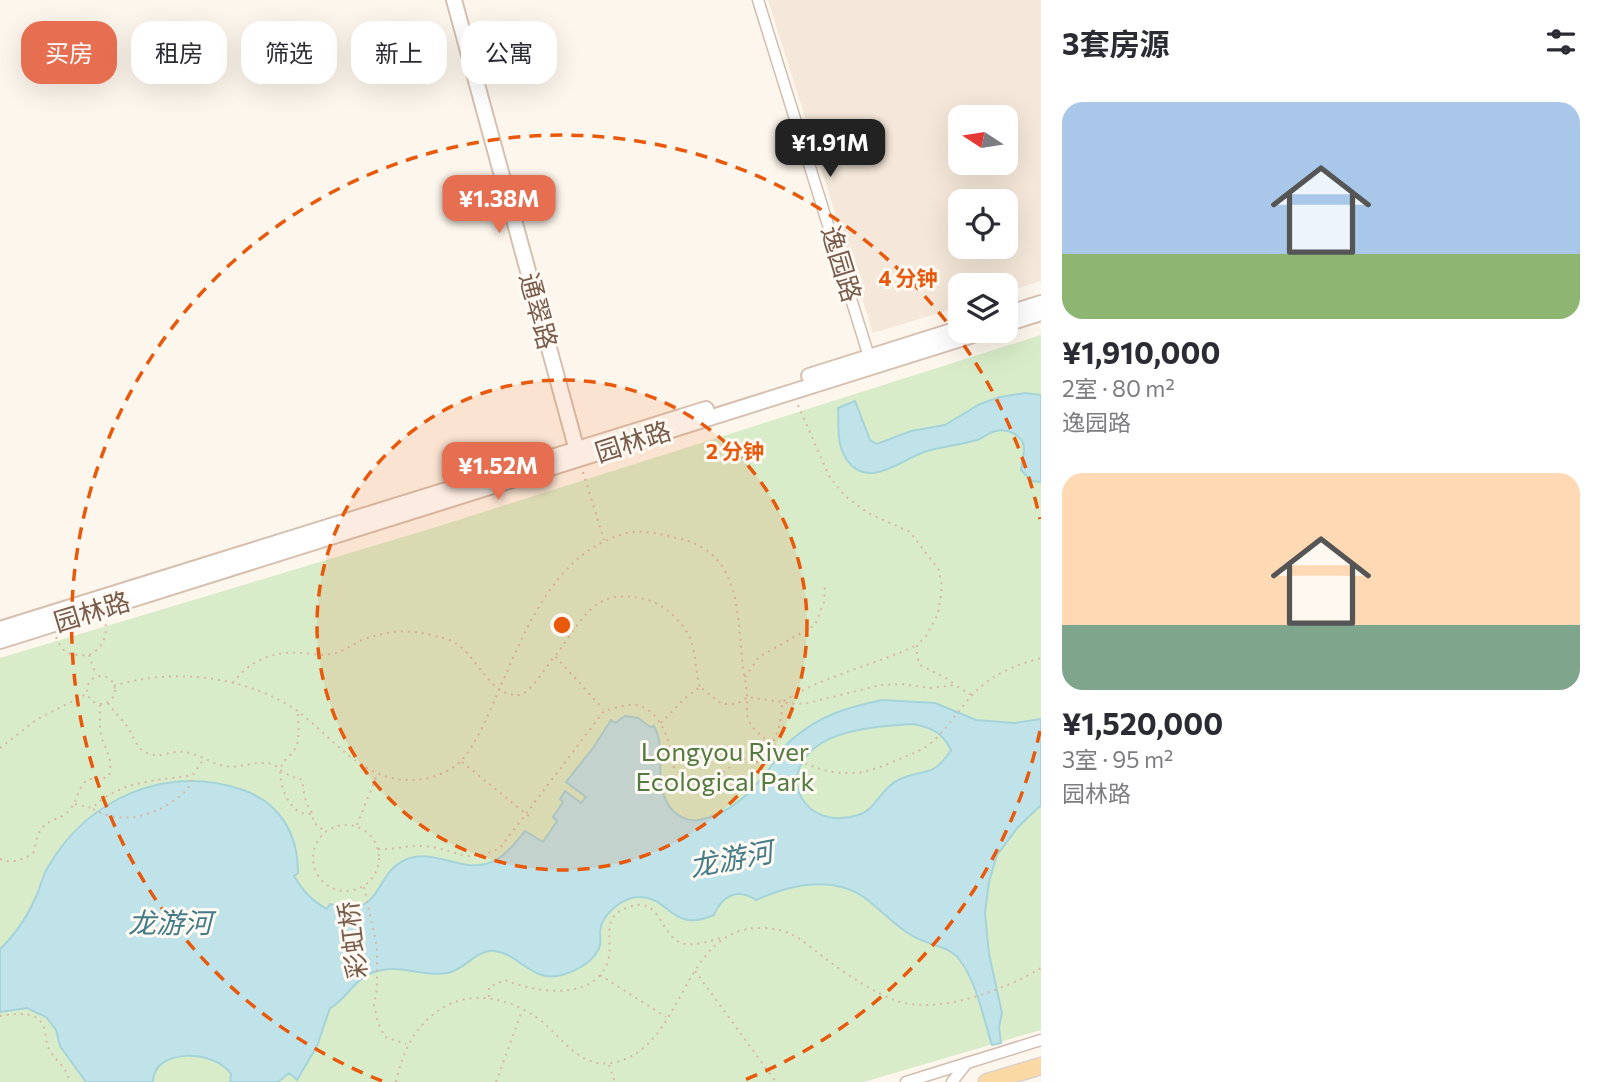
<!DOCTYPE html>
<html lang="zh">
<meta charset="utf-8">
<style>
body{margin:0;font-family:Commissioner,"Noto Sans SC",sans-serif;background:#f2f2f3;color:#2b2b33;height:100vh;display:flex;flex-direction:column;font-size:26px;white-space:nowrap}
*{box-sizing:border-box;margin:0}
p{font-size:23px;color:#7c7c81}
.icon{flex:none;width:38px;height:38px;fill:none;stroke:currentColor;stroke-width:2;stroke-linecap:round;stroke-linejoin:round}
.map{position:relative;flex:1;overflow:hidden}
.side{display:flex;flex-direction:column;background:#fff;width:560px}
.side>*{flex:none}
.hud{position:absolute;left:21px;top:21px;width:665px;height:63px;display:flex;gap:14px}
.needle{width:46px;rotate:282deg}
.fabs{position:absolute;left:948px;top:105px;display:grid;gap:14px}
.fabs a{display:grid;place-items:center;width:70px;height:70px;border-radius:14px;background:#fff;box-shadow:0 7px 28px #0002;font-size:35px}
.price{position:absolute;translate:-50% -60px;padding:0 16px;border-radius:14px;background:#e76f51;color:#fff;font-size:23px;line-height:46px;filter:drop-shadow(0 2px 4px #0008)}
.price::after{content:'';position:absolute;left:50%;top:42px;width:21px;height:16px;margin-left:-10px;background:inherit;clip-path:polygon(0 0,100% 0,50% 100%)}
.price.on{background:#222;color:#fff}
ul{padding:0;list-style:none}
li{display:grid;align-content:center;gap:14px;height:371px;padding:0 21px}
li span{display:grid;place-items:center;height:217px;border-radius:21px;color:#555}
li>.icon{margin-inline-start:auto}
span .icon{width:126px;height:126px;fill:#fffc;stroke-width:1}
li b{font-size:30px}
h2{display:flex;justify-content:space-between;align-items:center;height:84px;padding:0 21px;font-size:30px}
.chip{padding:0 24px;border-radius:21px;background:#fff;box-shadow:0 7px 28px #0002;font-size:24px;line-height:63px}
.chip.on{background:#e76f51;color:#fff}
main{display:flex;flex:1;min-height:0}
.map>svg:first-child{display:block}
</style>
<main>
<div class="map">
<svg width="1041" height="1082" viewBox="0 0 1041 1082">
<rect width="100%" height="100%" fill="#fdf6ec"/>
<path fill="#f5e8da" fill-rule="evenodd" d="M768 0H1041V281L1006 292V285H961V306L873 333ZM961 117H1006V163H961ZM961 201H1006V247H961Z"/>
<path fill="#d8ecc9" d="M1041 335V1030L864 1082H0V658L433 528Z"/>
<g fill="#bfe3e8" stroke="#a5d3da" stroke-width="2" fill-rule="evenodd">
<path d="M1025 393 1041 395V482L1031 481 1021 470C1022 463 1024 455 1024 448 1023 435 1007 428 996 431 989 432 983 438 977 440 959 445 941 447 924 452 901 460 868 490 847 460 836 444 839 427 838 408L855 401 870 440 877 444 911 431 945 425 980 404 1000 397Z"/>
<path d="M882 700 935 703 976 720 1014 723 1041 719V805L1018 827 997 855 989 882 985 913 989 954 1002 1013 999 1027 1001 1043 992 1045C983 1018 977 982 959 959 948 945 926 945 911 935 894 925 881 910 865 898 832 875 790 885 756 900 738 888 722 895 714 915 670 934 670 895 637 897 620 899 602 915 600 931 600 939 602 945 597 952 591 963 574 972 562 975 532 983 521 955 495 951 476 949 466 969 448 973 420 978 399 961 369 974 352 982 346 1000 330 1008L317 1046 297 1080 289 1073 278 1082H230L231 1074C216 1050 153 1047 153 1082H86L60 1046 56 1030 46 1017 27 1008 0 1012V949C17 933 29 914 38 892 41 884 43 875 48 867 88 798 166 764 243 790 281 803 298 835 298 873L294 876C303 891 311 900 327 909L330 904C384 920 372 875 405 860 434 847 460 873 489 863 504 858 516 842 525 831L543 842 557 821 553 817 563 802 560 799 565 791 581 803 586 797 566 782 593 748 611 720 615 723 625 716 638 718 650 727 654 726C667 750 653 780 668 804 674 815 687 822 699 820 732 814 755 789 774 762 778 757 781 750 786 745 792 738 800 733 807 728 830 712 855 706 882 700ZM914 724C932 728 943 733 951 750 932 780 924 767 898 780 881 788 876 810 858 815 806 832 772 776 820 744 844 728 886 726 914 724Z"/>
</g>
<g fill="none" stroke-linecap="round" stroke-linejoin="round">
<g stroke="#d1beb0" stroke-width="13">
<g id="street">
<path d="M758 0 871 363"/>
<path d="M906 1082 1041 1040"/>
<path d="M952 1082 967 1063"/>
</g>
</g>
<g stroke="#d6c0b0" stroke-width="18">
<g id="secondary">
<path d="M454 0 579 458"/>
<path d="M1006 314 1041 303"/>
<path d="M1006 324 1041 313"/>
<path d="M809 376 961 328"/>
<path d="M0 629 706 409"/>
<path d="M0 641 986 331"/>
</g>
</g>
<g stroke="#dad1cd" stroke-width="19">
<path id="primary" d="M987 1082 1041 1066"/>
</g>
<g stroke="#d9b8a5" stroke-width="2" stroke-dasharray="2 5" stroke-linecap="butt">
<path d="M798 405 829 476 845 496 868 513 910 532 939 570 942 587 938 614 926 636 917 645V656L920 665 946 678 955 685"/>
<path d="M583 472 604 540"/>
<path d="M56 637C63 654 70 656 89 655 103 648 108 636 105 620"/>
<path d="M89 655 96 675"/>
<path d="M556 655C584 618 594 585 648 600 665 605 679 619 688 634 697 650 694 669 700 687"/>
<circle cx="101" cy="690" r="14"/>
<path d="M745 677 759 657 815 625 824 602 825 585"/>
<path d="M233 683C248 662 272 651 298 653 309 653 320 656 330 654 341 653 350 646 360 641 392 628 416 629 449 640 476 649 487 697 519 695 530 694 547 665 555 656L603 709"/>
<path d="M114 686C173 667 250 676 300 713 335 740 364 782 413 780 429 780 450 772 461 761 473 749 488 716 495 699 522 639 550 557 620 535 639 528 659 534 677 538 739 551 737 608 742 657 743 670 746 682 747 695 748 704 745 712 749 721 757 737 773 743 788 753 809 767 828 774 854 773 869 772 883 766 897 760 909 755 921 751 931 743 952 725 965 697 988 681 1003 670 1023 663 1041 658"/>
<path d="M108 703C114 712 122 719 128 728 134 737 136 748 147 753 160 759 170 750 184 752 197 753 210 763 224 766 240 769 256 760 272 764 278 766 280 771 285 773 306 785 300 770 305 798 307 808 314 811 313 822L326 832"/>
<path d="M298 714C298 725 300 737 296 747 293 754 285 758 282 765 276 778 287 808 302 813 303 814 311 814 313 814"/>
<path d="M661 723 684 699 700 687 722 704H737L748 697 796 704 808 703 881 685 902 684 931 688 955 685 973 696"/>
<path d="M0 748 36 720 86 694"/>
<path d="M462 762 530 817"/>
<path d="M75 804 92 808C120 780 157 781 193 775L203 760"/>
<path d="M93 809C119 824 149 818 173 801 182 795 192 787 193 775"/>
<path d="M357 825 377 775"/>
<circle cx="346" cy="858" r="33"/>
<path d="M378 849C394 850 407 845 423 846 457 848 463 866 500 848L604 711C612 709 622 705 630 705 651 703 665 727 669 744 670 752 670 764 676 770 696 792 727 776 739 756L751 762H758C775 742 782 728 782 702 824 675 873 666 917 645"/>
<path d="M0 859C12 864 23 860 33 853 36 844 37 833 43 827 52 817 61 821 71 808 79 798 76 790 88 779H101L109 776C113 756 106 753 101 735 99 727 100 714 100 705"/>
<path d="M364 887 377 947V989L374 1005 378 1023 385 1037 406 1044"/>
<path d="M695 971 776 1082"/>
<path d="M600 975 666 1017"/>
<path d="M489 997V987L505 980C535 992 591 1002 607 964 616 941 596 916 632 906 660 898 660 932 679 942 691 948 709 941 721 938"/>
<path d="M0 1016C15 1014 38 1009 44 1028 46 1035 46 1043 49 1049 55 1061 69 1069 69 1082"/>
<path d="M609 1065 615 1082"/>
<path d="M396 1082C403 1051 414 1026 442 1008 475 988 517 1000 545 1024 563 1040 582 1068 611 1063 686 1051 679 927 761 928 794 928 805 944 830 962 849 976 872 991 894 1000 937 1016 1004 990 1041 968"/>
<path d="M496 1082 522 1011"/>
</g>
<use href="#street" stroke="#fff" stroke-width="10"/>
<use href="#secondary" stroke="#fff" stroke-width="14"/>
<use href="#primary" stroke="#fbd9a5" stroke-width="16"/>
</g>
<circle cx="562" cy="625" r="245" fill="#e8590c" fill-opacity=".12"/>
<g fill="none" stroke="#e8590c" stroke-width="3.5" stroke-dasharray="12 9">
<circle cx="562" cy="625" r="245"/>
<path d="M1040 731A490 490 0 0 1 742 1081M382 1081A490 490 0 1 1 1040 519"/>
</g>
<g text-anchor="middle" stroke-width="6" stroke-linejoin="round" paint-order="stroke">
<g font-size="26" fill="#7a5c4d" stroke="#fffaf3">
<text transform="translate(841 264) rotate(73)" y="9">逸园路</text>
<text transform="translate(538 311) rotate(75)" y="9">通翠路</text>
<text transform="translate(633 442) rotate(-18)" y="9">园林路</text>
<text transform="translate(92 612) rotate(-17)" y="9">园林路</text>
<text transform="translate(353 940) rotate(-97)" y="9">彩虹桥</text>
</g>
<g font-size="26" fill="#537a41" stroke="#fffaf3">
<text x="725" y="761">Longyou River<tspan x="725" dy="30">Ecological Park</tspan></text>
</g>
<g font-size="28" font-style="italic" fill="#437c86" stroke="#fffaf3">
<text transform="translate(731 859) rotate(-11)" y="10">龙游河</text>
<text x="170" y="933">龙游河</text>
</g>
</g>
<circle cx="562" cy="625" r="10" fill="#e8590c" stroke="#fffaf3" stroke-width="3.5"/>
<g font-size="21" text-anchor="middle" font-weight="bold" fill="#e8590c" stroke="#fffaf3" stroke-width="6" stroke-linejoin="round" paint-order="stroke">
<text x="908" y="286">4 分钟</text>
<text x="735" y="459">2 分钟</text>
</g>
</svg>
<div class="fabs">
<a><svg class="needle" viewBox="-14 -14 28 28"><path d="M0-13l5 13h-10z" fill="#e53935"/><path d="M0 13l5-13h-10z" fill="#7c7c81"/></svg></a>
<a><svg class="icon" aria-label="locate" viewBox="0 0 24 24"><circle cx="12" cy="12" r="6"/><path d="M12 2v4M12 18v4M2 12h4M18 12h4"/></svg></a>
<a><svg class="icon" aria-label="layers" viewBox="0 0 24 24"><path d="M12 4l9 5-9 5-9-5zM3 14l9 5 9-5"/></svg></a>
</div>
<b class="price on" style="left:830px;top:179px">¥1.91M</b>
<b class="price" style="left:499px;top:235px">¥1.38M</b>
<b class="price" style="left:498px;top:502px">¥1.52M</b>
<div class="hud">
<a class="chip on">买房</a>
<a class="chip">租房</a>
<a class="chip">筛选</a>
<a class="chip">新上</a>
<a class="chip">公寓</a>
</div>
</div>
<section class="side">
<h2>3套房源<svg class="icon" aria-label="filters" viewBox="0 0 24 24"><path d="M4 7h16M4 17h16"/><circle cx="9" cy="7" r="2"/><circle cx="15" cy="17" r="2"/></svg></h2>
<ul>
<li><span style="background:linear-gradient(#a9c7e8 70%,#8fb573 0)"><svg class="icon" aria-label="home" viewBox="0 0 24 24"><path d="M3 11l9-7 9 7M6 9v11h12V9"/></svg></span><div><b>¥1,910,000</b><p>2室 · 80 m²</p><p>逸园路</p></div></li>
<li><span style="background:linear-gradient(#ffd9b3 70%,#7fa58c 0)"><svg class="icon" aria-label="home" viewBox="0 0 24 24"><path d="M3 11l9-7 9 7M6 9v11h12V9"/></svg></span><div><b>¥1,520,000</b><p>3室 · 95 m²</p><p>园林路</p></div></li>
</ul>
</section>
</main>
